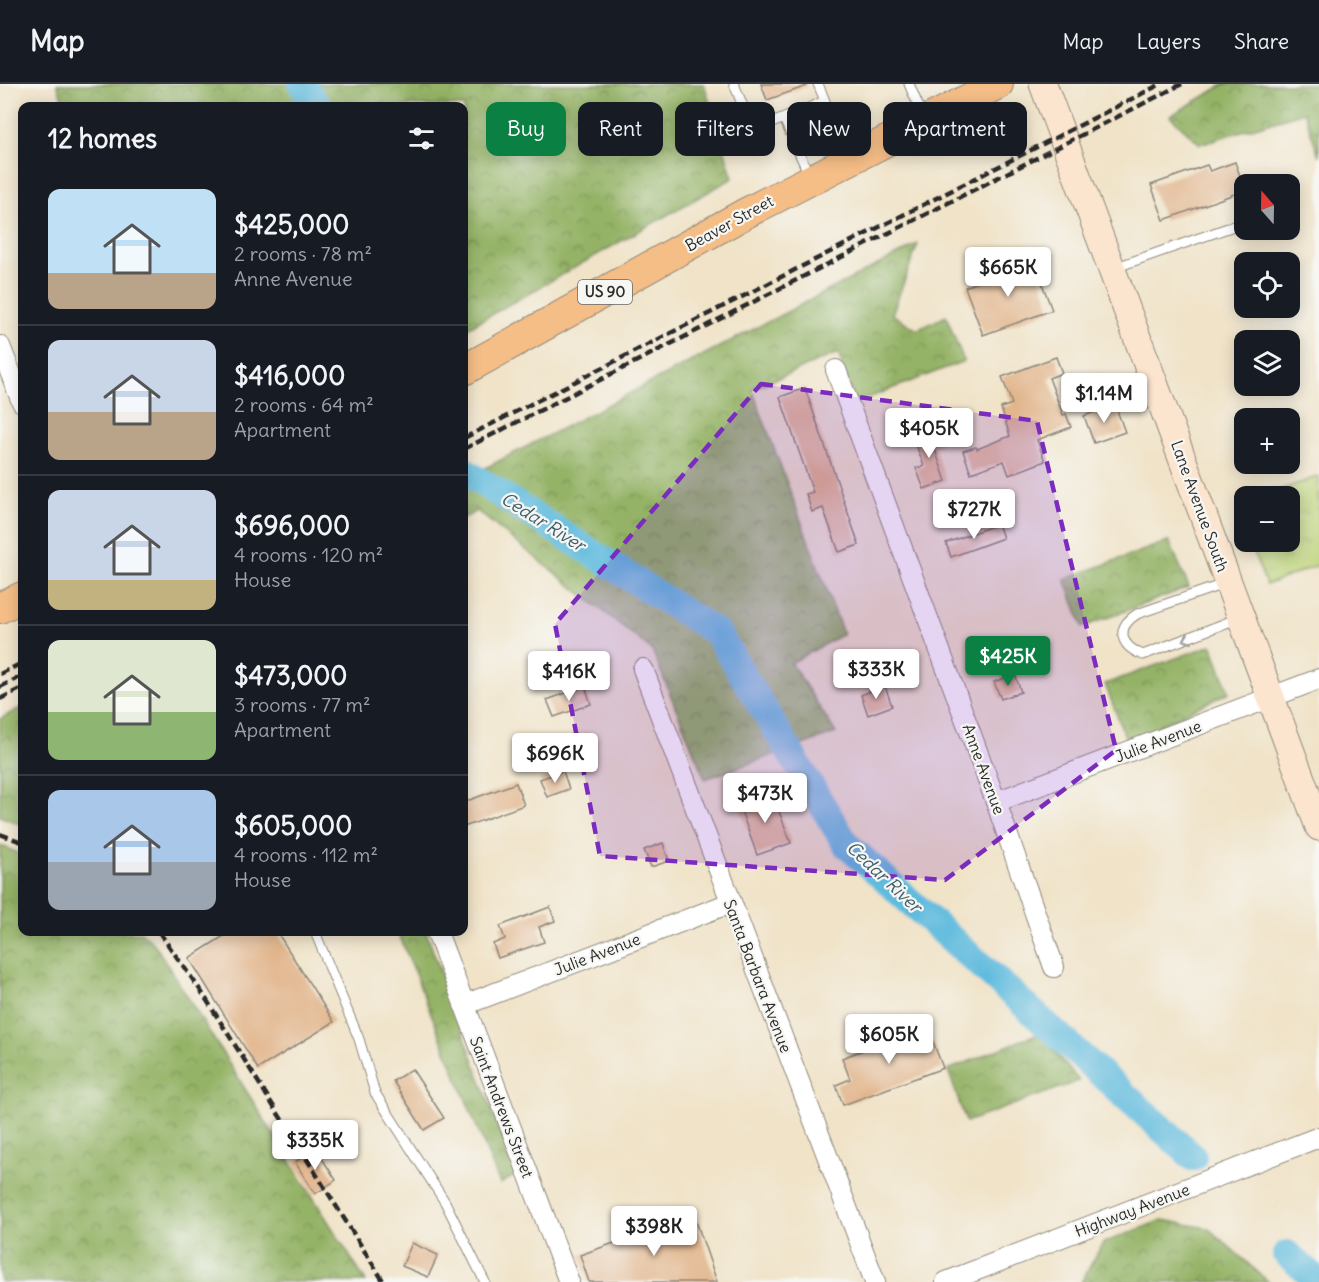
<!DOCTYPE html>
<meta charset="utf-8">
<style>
body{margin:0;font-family:Delius,sans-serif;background:#242831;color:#f1f3f6;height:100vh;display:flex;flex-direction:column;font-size:22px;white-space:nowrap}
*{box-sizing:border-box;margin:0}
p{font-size:20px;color:#9ea1a6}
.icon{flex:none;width:33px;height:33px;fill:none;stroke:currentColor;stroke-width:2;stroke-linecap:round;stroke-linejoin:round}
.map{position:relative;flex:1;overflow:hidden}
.sheet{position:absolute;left:18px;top:18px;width:450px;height:834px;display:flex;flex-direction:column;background:#171b24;border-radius:12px;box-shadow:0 3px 15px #0003}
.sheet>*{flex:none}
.top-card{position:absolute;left:486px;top:18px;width:570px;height:54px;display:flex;gap:12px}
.needle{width:39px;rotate:340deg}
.fabs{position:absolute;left:1234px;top:90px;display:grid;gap:12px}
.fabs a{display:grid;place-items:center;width:66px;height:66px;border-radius:12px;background:#171b24;box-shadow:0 3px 15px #0003;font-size:30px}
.price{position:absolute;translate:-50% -51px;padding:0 14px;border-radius:6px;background:#fff;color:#222;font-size:20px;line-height:39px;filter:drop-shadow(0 2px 3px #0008)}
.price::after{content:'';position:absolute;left:50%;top:36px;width:18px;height:14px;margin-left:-9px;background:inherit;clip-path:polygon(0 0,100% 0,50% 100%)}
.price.selected{background:#0b8043;color:#fff}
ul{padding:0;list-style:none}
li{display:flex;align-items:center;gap:18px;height:150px;padding:0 30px}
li+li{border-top:2px solid #363941}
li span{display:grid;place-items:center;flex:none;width:168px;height:120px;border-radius:12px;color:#555}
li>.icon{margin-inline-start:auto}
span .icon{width:72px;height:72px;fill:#fffc;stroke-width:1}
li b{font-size:26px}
h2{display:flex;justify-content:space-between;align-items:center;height:72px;padding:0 30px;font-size:26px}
.pill{padding:0 21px;border-radius:12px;background:#171b24;box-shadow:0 3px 15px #0003;font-size:21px;line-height:54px}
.pill.selected{background:#0b8043;color:#fff}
header{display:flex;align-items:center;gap:36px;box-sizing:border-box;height:84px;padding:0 30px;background:#171b24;border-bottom:2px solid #363941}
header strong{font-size:28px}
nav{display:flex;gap:33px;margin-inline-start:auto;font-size:21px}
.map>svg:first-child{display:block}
</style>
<header>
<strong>Map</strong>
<nav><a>Map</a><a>Layers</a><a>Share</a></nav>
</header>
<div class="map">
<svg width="1319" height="1198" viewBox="0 0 1319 1198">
<defs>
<pattern id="grass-tufts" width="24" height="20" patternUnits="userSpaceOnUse" patternTransform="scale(1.5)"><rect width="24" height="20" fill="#bbd175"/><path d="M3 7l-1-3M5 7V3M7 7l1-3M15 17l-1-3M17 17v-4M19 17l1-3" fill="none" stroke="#a1b465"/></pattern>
<pattern id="forest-crowns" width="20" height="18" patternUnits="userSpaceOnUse" patternTransform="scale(1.5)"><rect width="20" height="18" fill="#94b366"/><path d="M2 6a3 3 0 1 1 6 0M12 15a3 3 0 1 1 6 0" fill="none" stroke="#799254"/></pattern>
</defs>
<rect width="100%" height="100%" fill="#f6f6f2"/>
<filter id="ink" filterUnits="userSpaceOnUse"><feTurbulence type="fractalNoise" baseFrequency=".0167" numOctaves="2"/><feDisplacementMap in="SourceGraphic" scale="12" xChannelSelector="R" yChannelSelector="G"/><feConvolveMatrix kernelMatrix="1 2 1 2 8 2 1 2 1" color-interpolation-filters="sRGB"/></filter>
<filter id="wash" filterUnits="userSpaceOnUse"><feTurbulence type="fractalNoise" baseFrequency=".008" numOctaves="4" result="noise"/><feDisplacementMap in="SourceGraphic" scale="24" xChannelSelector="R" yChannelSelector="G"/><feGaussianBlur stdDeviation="1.35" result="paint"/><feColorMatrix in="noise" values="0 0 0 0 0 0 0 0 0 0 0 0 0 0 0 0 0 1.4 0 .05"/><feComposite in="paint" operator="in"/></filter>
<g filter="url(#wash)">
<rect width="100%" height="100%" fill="#f0e3c8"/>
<path fill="url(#grass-tufts)" stroke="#737e50" stroke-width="1.5" d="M1319 392V481L1266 501 1250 458H1290V412H1262Z"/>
<g fill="url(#forest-crowns)" stroke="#606f48" stroke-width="1.5">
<path d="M57 0H704L733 94 464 246V22H65Z"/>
<path d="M1225 0H1319V72L1304 28 1200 60 1170 32Z"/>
<path d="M918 160 892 230 917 246 946 232 964 277 855 319 838 269 752 305 843 550 791 579 836 649 705 695 652 566 477 427 464 434V395Z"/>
<path d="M1169 457 1189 503 1083 543 1065 495Z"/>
<path d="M1212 561 1229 608 1127 658 1105 600Z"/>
<path d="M22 623V741L0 732V635Z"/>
<path d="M0 761 22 771V848H141L155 861 366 1198H0Z"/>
<path d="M398 848H426L516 1091 500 1100Z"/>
<path d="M1039 949 1079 997 966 1038 948 986Z"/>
<path d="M1162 1136 1208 1144 1269 1198H1081L1103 1159Z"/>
</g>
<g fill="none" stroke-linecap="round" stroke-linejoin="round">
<g stroke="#61bbde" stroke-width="28">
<path d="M302 0 317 22"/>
<path d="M464 387 717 549 846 760 1193 1073"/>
<path d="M1287 1170 1319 1198"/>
</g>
</g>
<g id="blocks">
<g fill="#e2b68d">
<path d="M761 0H806L807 2 767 16Z"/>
<path d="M1235 78 1245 106 1164 136 1151 101 1207 81 1210 87Z"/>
<path d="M1034 178 1052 226 983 251 965 203Z"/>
<path d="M1056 273 1062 289 1049 294 1063 331 1066 330 1071 343 1037 356 1045 377 1009 391 1004 377 971 389 963 367 976 363 977 365 1010 352 1001 324 1012 320 1002 293Z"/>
<path d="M805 304 859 461 839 468 823 424 812 428 806 410 813 408 780 313Z"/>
<path d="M1115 321 1125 348 1094 359 1084 332Z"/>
<path d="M935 345 941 361 934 363 946 397 924 405 916 384 924 382 913 353Z"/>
<path d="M998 440 1003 454 951 473 946 459Z"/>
<path d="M1015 590 1021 608 1001 615 994 598Z"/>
<path d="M585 602 591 620 554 633 547 616Z"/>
<path d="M885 602 892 622 868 631 861 611Z"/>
<path d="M563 687 569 705 547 713 540 695Z"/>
<path d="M516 699 524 721 464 743V718Z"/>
<path d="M772 709 791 759 757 771 739 721Z"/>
<path d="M663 759 669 777 651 783 644 766Z"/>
<path d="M550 823 555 837 539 843 544 858 498 874 493 860 505 855 500 842Z"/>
<path d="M230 848H277L334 938 258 985 189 874Z"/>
<path d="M927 942 943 984 843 1021 836 1001 850 995 842 974Z"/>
<path d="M412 985 444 1034 424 1046 393 997Z"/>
<path d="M316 1065 336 1096 315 1110 295 1078Z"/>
<path d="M694 1131 717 1198H589L580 1171Z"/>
<path d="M412 1159 438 1171 428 1193 402 1182Z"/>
</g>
</g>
</g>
<g filter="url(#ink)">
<use href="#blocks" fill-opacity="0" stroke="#8e877a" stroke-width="1.5"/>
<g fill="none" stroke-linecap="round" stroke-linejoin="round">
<g stroke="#8e877a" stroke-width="11">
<g id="service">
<path d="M734 0 753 47 825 17 818 0"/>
<path d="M909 0 924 35"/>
<path d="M784 35 810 93"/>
<path d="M1114 184 1245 138"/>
<path d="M1227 499 1137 530C1115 544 1120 562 1143 571L1239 534"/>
<path d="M315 848 359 955 375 1009 445 1118 485 1198"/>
</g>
</g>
<g stroke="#8e877a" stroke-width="22">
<g id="minor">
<path d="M0 262 22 318"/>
<path d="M836 286 996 718 1054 883"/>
<path d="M643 585 875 1198"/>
<path d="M996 718 1319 595"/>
<path d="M437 848 569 1198"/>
<path d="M464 921 730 819"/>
<path d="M946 1198 1319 1053"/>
</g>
</g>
<g stroke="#8e877a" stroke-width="29">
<path id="secondary" d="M1043 0 1319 743"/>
</g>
<g stroke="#8e877a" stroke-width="32">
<g id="primary">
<path d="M464 286 746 129 998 0"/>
<path d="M0 524 22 513"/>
</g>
</g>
<use href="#service" stroke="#fff" stroke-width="9"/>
<use href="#minor" stroke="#fff" stroke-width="20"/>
<use href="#secondary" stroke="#fbe5cf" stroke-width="27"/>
<use href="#primary" stroke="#f6be87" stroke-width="30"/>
<g stroke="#2b2b2b" stroke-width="4.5" stroke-dasharray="9 4.5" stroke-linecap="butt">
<path d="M464 354 1161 0"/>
<path d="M464 365 1182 0"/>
<path d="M0 590 22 579"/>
<path d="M0 603 22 592"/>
<path d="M0 615 22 604"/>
<path d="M0 750 22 758"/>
<path d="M159 848 201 907 384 1198"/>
</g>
</g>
<defs><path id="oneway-chevron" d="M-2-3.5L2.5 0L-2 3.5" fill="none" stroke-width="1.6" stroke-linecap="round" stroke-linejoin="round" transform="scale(1.5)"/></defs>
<use stroke="#a0a0a0" href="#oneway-chevron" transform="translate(1187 555) rotate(159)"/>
</g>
<path fill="#7b2cbf" fill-opacity="0.2" stroke="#7b2cbf" stroke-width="4.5" stroke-dasharray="12 8" stroke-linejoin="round" d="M761 300 1037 337 1116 666 945 796 600 772 555 540Z"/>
<g text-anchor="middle" stroke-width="4.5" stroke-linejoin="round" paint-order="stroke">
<rect fill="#f6f6f2" stroke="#686867" stroke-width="1.5" x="578" y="196" width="54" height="24" rx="4.5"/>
<g font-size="15" font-weight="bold" fill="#2b2b2b">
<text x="605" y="213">US 90</text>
</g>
<g font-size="16" fill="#2b2b2b" stroke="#f6f6f2">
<text transform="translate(729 139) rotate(-29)" y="6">Beaver Street</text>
<text transform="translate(1200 422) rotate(70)" y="6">Lane Avenue South</text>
<text transform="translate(1158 657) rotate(-21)" y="6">Julie Avenue</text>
<text transform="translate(984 685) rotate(70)" y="6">Anne Avenue</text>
<text transform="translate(597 870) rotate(-21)" y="6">Julie Avenue</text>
<text transform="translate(758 892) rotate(69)" y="6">Santa Barbara Avenue</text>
<text transform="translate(502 1023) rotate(69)" y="6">Saint Andrews Street</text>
<text transform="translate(1132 1126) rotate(-21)" y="6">Highway Avenue</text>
</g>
<g font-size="18" font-style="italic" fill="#3e5d6a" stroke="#f6f6f2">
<text transform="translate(543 438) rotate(32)" y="6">Cedar River</text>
<text transform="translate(884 793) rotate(43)" y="6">Cedar River</text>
</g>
</g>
</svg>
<div class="fabs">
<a><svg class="needle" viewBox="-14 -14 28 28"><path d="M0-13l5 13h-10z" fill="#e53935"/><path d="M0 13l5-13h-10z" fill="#9ea1a6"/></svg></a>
<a><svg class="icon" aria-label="locate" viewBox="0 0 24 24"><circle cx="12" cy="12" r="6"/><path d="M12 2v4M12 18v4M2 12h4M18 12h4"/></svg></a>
<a><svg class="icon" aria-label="layers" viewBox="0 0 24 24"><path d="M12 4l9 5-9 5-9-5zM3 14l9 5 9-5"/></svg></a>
<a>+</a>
<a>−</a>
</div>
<b class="price" style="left:1008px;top:214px">$665K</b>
<b class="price" style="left:1104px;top:340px">$1.14M</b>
<b class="price" style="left:929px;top:375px">$405K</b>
<b class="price" style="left:974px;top:456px">$727K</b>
<b class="price selected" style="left:1008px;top:603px">$425K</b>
<b class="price" style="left:876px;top:616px">$333K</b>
<b class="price" style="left:569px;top:618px">$416K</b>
<b class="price" style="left:555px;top:700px">$696K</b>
<b class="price" style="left:765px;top:740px">$473K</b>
<b class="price" style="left:889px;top:981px">$605K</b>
<b class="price" style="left:315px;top:1087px">$335K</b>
<b class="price" style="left:654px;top:1173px">$398K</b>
<div class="top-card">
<a class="pill selected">Buy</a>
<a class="pill">Rent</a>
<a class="pill">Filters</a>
<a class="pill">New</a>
<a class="pill">Apartment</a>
</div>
<section class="sheet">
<h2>12 homes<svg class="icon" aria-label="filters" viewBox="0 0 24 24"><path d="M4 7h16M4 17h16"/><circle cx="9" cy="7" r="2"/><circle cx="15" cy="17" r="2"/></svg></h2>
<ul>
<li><span style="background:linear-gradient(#bfe0f5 70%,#b9a48a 0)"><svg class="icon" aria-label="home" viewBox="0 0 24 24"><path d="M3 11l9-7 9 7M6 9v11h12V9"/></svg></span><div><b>$425,000</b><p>2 rooms · 78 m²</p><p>Anne Avenue</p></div></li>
<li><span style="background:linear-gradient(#c9d6e8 60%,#b9a48a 0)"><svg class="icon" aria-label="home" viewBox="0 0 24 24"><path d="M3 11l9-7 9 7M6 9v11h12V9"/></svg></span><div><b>$416,000</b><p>2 rooms · 64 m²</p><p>Apartment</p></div></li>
<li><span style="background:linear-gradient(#c9d6e8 75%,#c2b280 0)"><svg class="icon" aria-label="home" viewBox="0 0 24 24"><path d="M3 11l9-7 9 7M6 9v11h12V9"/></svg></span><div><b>$696,000</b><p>4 rooms · 120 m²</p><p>House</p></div></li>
<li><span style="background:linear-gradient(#dfe7d0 60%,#8fb573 0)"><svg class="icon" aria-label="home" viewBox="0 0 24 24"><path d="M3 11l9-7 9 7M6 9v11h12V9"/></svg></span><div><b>$473,000</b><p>3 rooms · 77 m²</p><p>Apartment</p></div></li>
<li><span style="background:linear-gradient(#a9c7e8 60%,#9aa5b1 0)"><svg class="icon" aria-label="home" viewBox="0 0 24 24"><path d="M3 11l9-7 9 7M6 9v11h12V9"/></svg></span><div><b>$605,000</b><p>4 rooms · 112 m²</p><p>House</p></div></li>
</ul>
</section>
</div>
